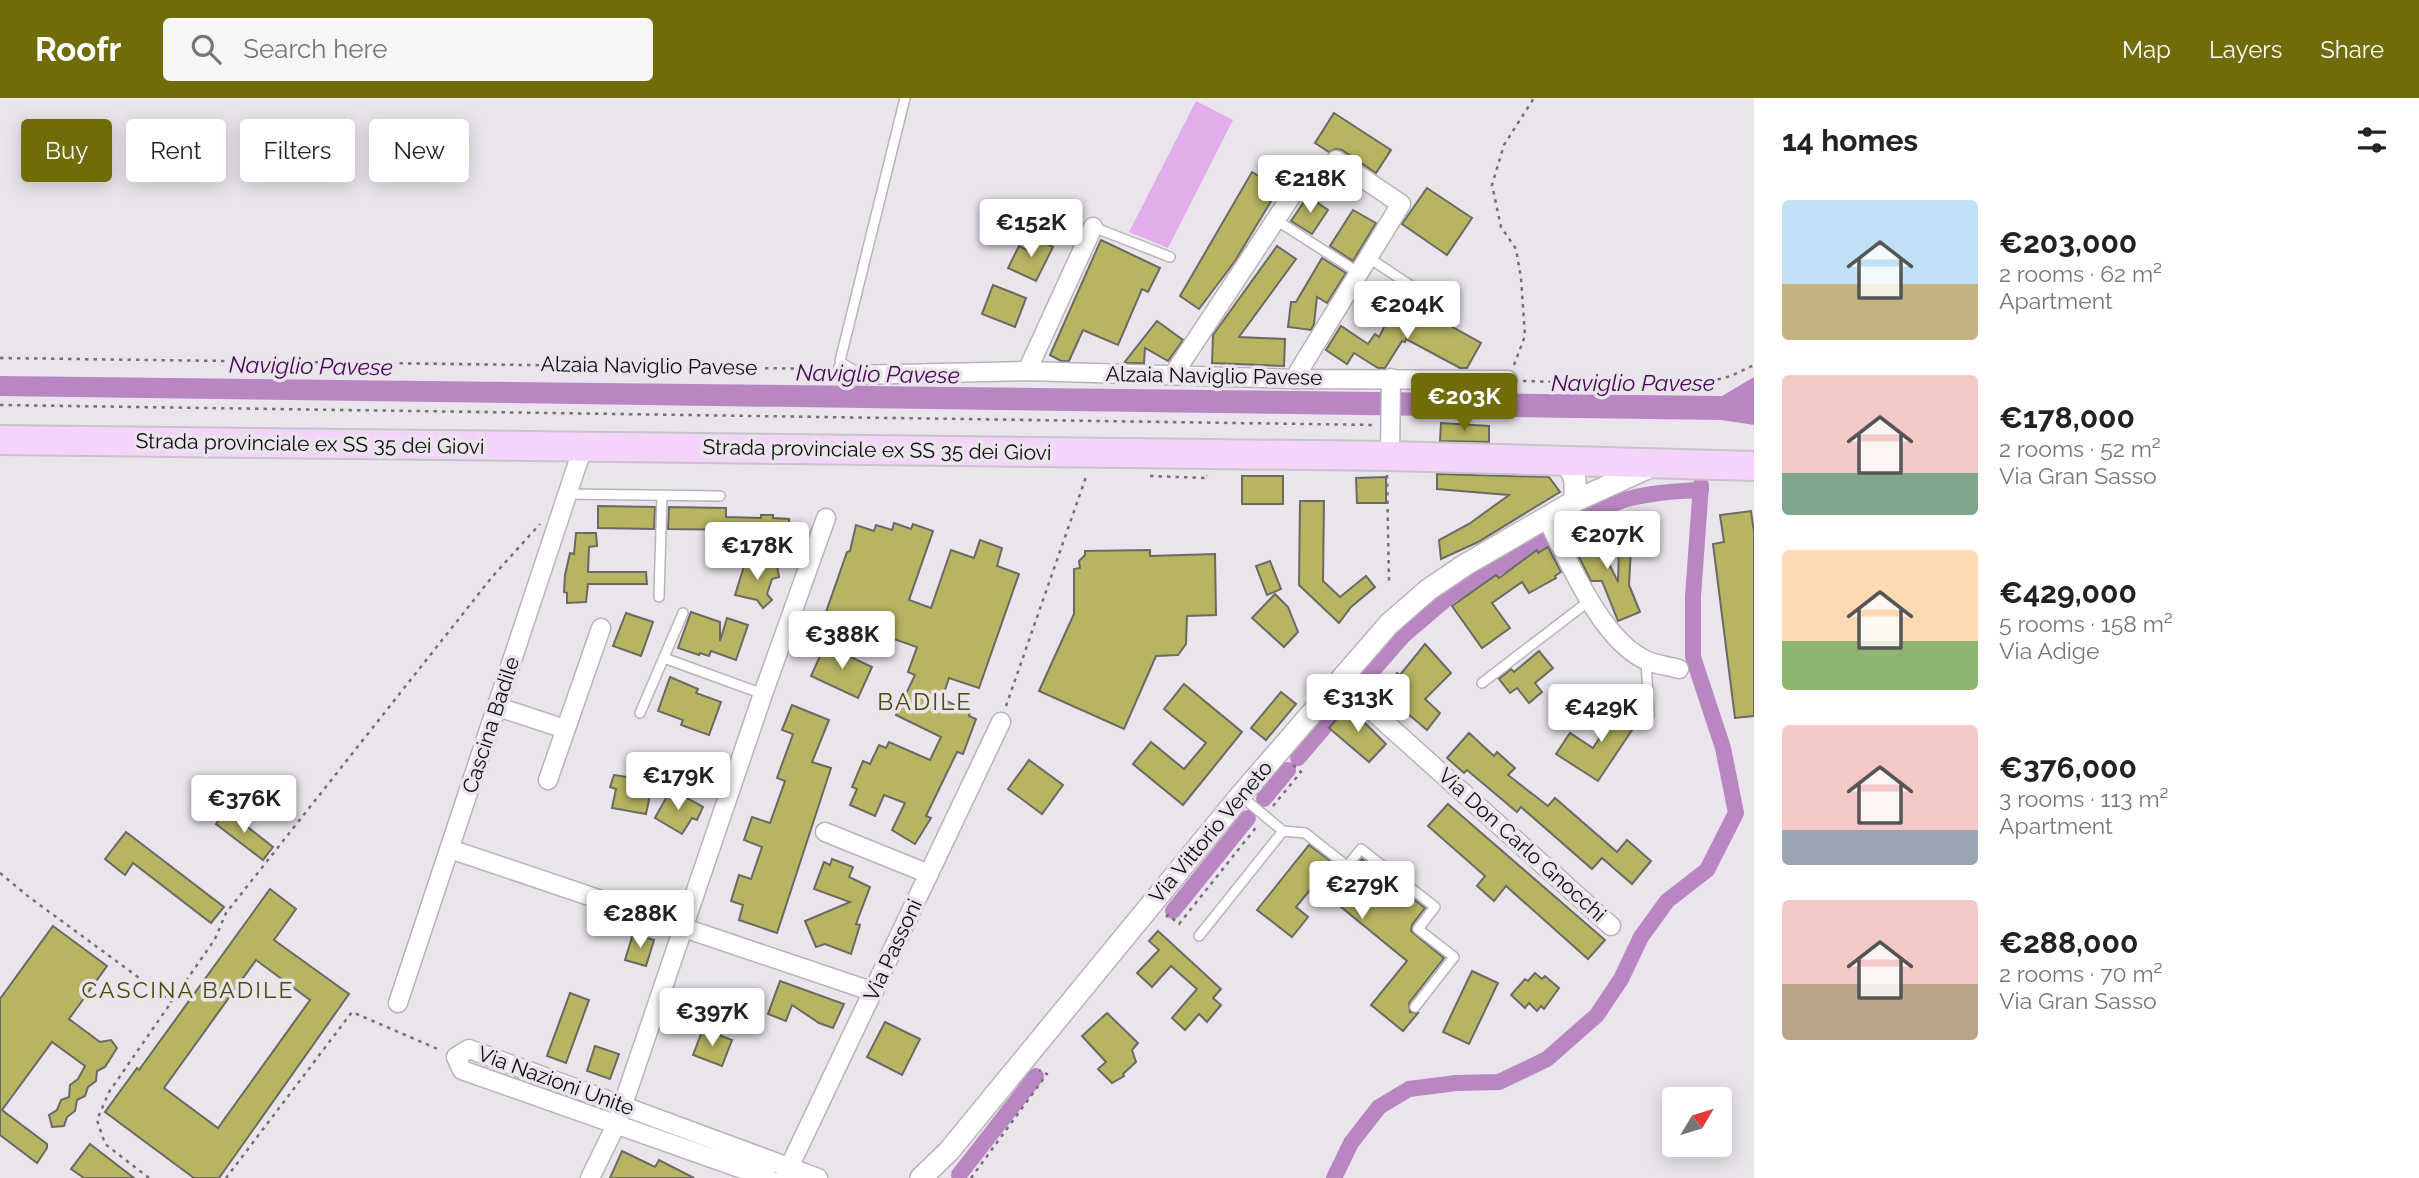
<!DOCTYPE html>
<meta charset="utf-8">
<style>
body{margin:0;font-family:Raleway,sans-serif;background:#f6f6f6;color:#222;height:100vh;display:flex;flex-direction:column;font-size:26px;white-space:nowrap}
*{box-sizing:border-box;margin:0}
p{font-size:23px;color:#767676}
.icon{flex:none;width:38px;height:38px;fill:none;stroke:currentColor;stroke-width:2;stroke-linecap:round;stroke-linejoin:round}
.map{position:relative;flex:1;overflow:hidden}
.side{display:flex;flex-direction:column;background:#fff;width:665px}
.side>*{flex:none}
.hud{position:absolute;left:21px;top:21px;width:665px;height:63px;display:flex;gap:14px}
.needle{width:46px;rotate:52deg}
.controls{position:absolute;left:1662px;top:989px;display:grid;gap:14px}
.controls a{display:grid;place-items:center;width:70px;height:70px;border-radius:7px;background:#fff;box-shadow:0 4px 18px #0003;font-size:35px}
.price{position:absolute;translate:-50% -60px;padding:0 16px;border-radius:7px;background:#fff;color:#222;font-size:23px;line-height:46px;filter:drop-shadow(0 2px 4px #0008)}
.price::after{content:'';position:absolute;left:50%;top:42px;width:21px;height:16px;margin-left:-10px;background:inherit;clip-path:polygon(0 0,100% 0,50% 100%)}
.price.current{background:#706c09;color:#fff}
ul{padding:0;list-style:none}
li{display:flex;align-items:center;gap:21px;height:175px;padding:0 28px}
li span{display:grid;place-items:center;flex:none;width:196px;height:140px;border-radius:7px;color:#555}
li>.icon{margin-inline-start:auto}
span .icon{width:84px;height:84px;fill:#fffc;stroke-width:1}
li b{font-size:30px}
h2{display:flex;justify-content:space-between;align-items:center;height:84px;padding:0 28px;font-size:30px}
.tag{padding:0 24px;border-radius:7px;background:#fff;box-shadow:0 4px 18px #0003;font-size:24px;line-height:63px}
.tag.current{background:#706c09;color:#fff}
header{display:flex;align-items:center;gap:42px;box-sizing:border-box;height:98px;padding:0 35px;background:#706c09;color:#fff}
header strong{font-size:33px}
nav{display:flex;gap:38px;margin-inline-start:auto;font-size:24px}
.search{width:490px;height:63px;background:#f6f6f6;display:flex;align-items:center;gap:18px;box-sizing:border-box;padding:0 24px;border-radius:7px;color:#767676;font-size:26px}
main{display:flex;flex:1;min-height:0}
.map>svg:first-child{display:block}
</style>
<header>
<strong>Roofr</strong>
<div class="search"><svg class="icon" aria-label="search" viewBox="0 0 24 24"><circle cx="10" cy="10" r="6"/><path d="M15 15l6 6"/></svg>Search here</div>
<nav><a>Map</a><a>Layers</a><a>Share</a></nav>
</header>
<main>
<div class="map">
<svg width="1754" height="1080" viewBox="0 0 1754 1080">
<rect width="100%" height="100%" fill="#eae4ec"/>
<path fill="#e1adeb" d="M1196 3 1233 22 1168 150 1129 134Z"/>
<path fill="#b986c3" d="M0 278 1722 298 1754 279V327L1722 322 0 298Z"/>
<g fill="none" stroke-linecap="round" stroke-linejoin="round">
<g stroke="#b986c3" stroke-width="16">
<path d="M1565 429C1614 400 1644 394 1701 392"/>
<path d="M1361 586 1403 538 1451 497 1544 442"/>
<path d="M1298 660 1345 605"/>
<path d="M1264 701 1288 672"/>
<path d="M1173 813 1248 720"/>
<path d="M959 1077 1036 978"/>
<path d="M1334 1080 1351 1045 1379 1009 1409 991 1456 985 1499 984 1547 961 1597 917 1621 881 1641 839 1667 803 1707 772 1736 715 1723 650 1693 559V499L1701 387"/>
</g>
</g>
<g fill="#b7b462" stroke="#6a6a62" stroke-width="2" fill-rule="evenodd">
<path d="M1334 15 1391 52 1376 75 1342 52 1336 51 1329 54 1315 45Z"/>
<path d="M1252 74 1279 90 1235 163 1199 211 1180 198Z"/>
<path d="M1427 90 1472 120 1447 157 1402 126Z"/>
<path d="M1308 98 1328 112 1312 136 1291 123Z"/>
<path d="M1353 112 1376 125 1353 163 1330 148Z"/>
<path d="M1033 139 1053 149 1036 183 1008 170 1019 148 1027 152Z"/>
<path d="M1101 142 1160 170 1148 194 1142 191 1118 247 1083 232 1069 263H1061L1050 257Z"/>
<path d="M1277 148 1296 161 1239 239 1285 241 1284 268 1212 265 1213 237Z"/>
<path d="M1322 160 1346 175 1327 205 1317 199 1314 226 1311 232 1288 229 1291 204H1296Z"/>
<path d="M993 187 1026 200 1015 229 982 216Z"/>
<path d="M1396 206 1436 228 1440 222 1481 245 1467 270H1460L1406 241 1405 244 1402 243 1385 270H1378L1354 255 1347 266 1326 252 1341 228 1368 246 1375 236 1379 239Z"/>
<path d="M1157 223 1183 242 1168 263 1145 250 1144 265H1124Z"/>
<path d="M1441 325 1489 328V344L1440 343Z"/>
<path d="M1437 376 1549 379 1560 394 1478 444 1441 461 1439 442 1469 426 1509 397 1437 391Z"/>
<rect x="1242" y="378" width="41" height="28"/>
<path d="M1386 379V405H1357L1356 380Z"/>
<path d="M1300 403H1324L1323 483 1340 499 1366 478 1375 489 1351 509 1339 525 1299 487Z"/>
<path d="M598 408 655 409 654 431 598 430Z"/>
<path d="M669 409 726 410V419L761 420V417H773V420L789 421V433H781L780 446 740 443V432L668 431Z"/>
<path d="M1751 413 1754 434V618L1735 620 1713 446 1724 444 1720 417Z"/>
<path d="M894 425 911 431 913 426 933 433 909 502 931 510 951 452 974 460 980 442 1002 450 997 468 1019 476 979 590 949 580 942 601 970 614 969 618 976 621 963 656 957 654 926 718 931 720 915 746 892 732 905 705 884 697 875 718 850 707 857 691 852 689 863 663 870 666 879 647 886 650 889 644 930 662 941 639 896 617 915 577 908 574 917 549 825 517 847 454 850 453 856 427 874 433 876 427 892 432Z"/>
<path d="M1589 425 1618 484 1619 449 1631 450 1629 487 1640 514 1618 523 1602 483H1591L1571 443 1574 441 1570 433Z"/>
<path d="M576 435H596L597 448 589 449 588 474H646L647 486H588L586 504 567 505V495L564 494 565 477 570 455 574 456Z"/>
<path d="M1548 449 1561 474 1555 478 1556 480 1529 495 1522 484 1492 505 1510 530 1482 550 1452 508 1496 477 1499 480 1537 452 1538 455Z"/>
<path d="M1150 452V458L1215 456 1216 517 1187 518 1186 546 1178 557 1156 558 1124 631 1039 593 1074 516V471L1080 470 1079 463 1085 457V453Z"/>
<path d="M746 462 769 469 777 467 779 479 772 481 767 496 772 502 763 510 757 502 735 497Z"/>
<path d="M1270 463 1281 491 1267 497 1256 468Z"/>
<path d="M1275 496 1288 509 1298 534 1284 549 1252 520Z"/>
<path d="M691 514 720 524V543L727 520 748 527 736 562 711 553 709 558 700 555 699 557 678 550Z"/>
<path d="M626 515 653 524 641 558 613 548Z"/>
<path d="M1425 546 1451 575 1425 601 1440 615 1427 632 1381 593 1397 575 1400 577Z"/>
<path d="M825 547 872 569 858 600 811 578Z"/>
<path d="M1539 553 1553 570 1535 585 1542 594 1529 605 1517 590 1510 595 1499 581 1511 571 1514 574Z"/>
<path d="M670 579 698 591 696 595 721 604 709 637 681 627 683 622 658 613Z"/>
<path d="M1184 586 1242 634 1183 707 1133 666 1151 644 1184 671 1206 645 1164 611Z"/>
<path d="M1281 594 1296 606 1266 642 1251 630Z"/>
<path d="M1623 604 1642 617 1598 683 1556 656 1570 635 1593 650Z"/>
<path d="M792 607 829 622 812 664 831 670 777 835 739 822 743 807 731 803 739 777 751 781 762 749 744 742 752 719 770 725 785 683 777 680 793 636 782 632Z"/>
<path d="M1348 608 1386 646 1369 664 1329 630Z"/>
<path d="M1469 635 1494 658 1497 654 1515 670 1508 677 1548 708 1555 700 1617 754 1627 742 1651 763 1632 786 1602 760 1592 771 1521 709 1517 714 1467 672 1464 675 1447 660Z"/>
<path d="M1029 662 1063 687 1042 716 1008 691Z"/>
<path d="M614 677 653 683 646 716 612 710 616 691 610 689Z"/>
<path d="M671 691 703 709 697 722 692 720 682 736 655 720Z"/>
<path d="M1448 706 1605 842 1588 861 1506 788 1494 803 1477 788 1485 778 1428 728Z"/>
<path d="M226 712 273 749 263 762 216 726Z"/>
<path d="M126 734 224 809 211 825 133 765 125 777 105 761Z"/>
<path d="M1309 747 1348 776 1362 761 1425 810 1412 827 1411 833 1444 860 1409 905 1410 914 1418 915 1403 933 1371 907 1407 863 1314 787 1296 809 1308 819 1292 839 1257 812Z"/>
<path d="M832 761 853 769 849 779 870 789 856 826 860 827 851 856 825 846 816 849 805 823 850 804 814 791 824 764 830 767Z"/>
<path d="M270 791 296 811 274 842 349 896 219 1080H194L105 1014 137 970 139 972ZM256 862 310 902 218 1030 164 990Z"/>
<path d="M53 828 107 868 69 921 100 944 111 942 117 950 105 969 97 973 96 983 88 989 85 998 77 1002 75 1013 67 1019 64 1028 52 1029 49 1017 57 1012 61 1002 69 999 70 987 78 981 85 968 52 944 2 1012 47 1046V1050L37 1065 0 1037V901Z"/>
<path d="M1158 833 1221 891 1213 900 1221 907 1207 924 1199 916 1185 932 1172 920 1197 891 1171 868 1152 889 1137 875 1159 852 1149 843Z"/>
<path d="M633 836 654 842 646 868 625 862Z"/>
<path d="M1472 873 1498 885 1469 946 1443 934Z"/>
<path d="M1535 875 1542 881 1545 878 1559 890 1544 911 1541 908 1537 913 1529 905 1525 910 1511 897 1525 881 1528 883Z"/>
<path d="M780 883 844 906 833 930 819 925 792 907 786 923 768 916Z"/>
<path d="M570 895 589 902 566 965 547 958Z"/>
<path d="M1107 915 1138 945 1132 952 1136 964 1123 976 1124 978 1112 985 1098 971 1106 964 1082 938Z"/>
<path d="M885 924 920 941 902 977 867 959Z"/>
<path d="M703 931 732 942 722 968 693 957Z"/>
<path d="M595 948 619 956 610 981 587 973Z"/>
<path d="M90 1046 134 1080H84L71 1071Z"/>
<path d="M622 1053 655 1069 659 1062 694 1080H610Z"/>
</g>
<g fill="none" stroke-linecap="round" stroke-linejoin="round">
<g stroke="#b9b2ba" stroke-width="12">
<g id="service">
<path d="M1276 122 1359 175"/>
<path d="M1093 129 1170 159"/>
<path d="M1369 160 1431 201"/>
<path d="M843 271 840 263 905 0"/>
<path d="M566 396 720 398"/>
<path d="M659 499 662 397"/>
<path d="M664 560 763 596"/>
<path d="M1646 562 1649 617"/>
<path d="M1482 585 1589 503"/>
<path d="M640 615 683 515"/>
<path d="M1242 699 1283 733 1305 735 1347 768 1361 751 1435 809 1418 831 1454 859 1415 909"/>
<path d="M1199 838 1283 733"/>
</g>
</g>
<g stroke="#b9b2ba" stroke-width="21">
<g id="minor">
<path d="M843 271 853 277 1027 273 1294 281 1508 282"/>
<path d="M1027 273 1093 129"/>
<path d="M1173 277 1306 76"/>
<path d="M1294 281 1401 106 1336 62"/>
<path d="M1390 358 1391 280"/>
<path d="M1546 419C1568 461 1602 545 1648 563 1657 567 1669 568 1679 571"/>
<path d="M1339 583 1611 828"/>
<path d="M498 609 565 631"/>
<path d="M548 682 601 530"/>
<path d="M825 734 929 776"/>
<path d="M450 751 874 894"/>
<path d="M398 905 583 349"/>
<path d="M590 1080 616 1027 763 596 826 420"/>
<path d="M768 1080 462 972 456 959 469 951 818 1080"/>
<path d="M784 1080 1001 624"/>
</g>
</g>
<g stroke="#b9b2ba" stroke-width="24">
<g id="tertiary">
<path d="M1567 363 1575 382V403"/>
<path d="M921 1080 949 1053 1241 697 1389 526 1428 492 1465 467 1575 403 1654 367"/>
</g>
</g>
<g stroke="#c5c4c5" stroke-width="32">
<path id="primary" d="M0 342 1390 358 1754 368"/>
</g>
<g stroke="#747075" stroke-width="2.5" stroke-dasharray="3.5 5" stroke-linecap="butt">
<path d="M0 260 829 271"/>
<path d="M1514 267 1525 238 1521 180 1516 151 1501 129 1492 87 1504 47 1534 0"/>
<path d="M1523 283 1693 288 1731 278 1754 267"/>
<path d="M0 307 1373 327"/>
<path d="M1387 377 1389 485"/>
<path d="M1150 378 1207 380V377"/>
<path d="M1006 608 1087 376"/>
<path d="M1273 708 1301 674 1292 666"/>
<path d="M0 775 29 799 172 904"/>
<path d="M1166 819 1168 817 1179 826 1258 727"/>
<path d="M149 1080 105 1046 97 1022 109 994 215 841 226 815 492 479 540 426"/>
<path d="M226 1080 352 914 440 952"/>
<path d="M971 1080 1047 976 1039 972"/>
</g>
<use href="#service" stroke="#fff" stroke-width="9"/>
<use href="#minor" stroke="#fff" stroke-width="18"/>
<use href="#tertiary" stroke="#fff" stroke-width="21"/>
<use href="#primary" stroke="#f5d4fc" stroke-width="28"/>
</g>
<g text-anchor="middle" stroke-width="7" stroke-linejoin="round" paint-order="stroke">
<g font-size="21" fill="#0d0b0e" stroke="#eae4ec">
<text transform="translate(649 268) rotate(1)" y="7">Alzaia Naviglio Pavese</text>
<text transform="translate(1214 278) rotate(1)" y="7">Alzaia Naviglio Pavese</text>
<text transform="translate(310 346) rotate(1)" y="7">Strada provinciale ex SS 35 dei Giovi</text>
<text transform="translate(877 352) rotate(1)" y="7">Strada provinciale ex SS 35 dei Giovi</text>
<text transform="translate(491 627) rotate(-72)" y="7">Cascina Badile</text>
<text transform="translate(1211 734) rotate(-50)" y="7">Via Vittorio Veneto</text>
<text transform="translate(1522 747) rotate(42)" y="7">Via Don Carlo Gnocchi</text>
<text transform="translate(893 852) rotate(-65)" y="7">Via Passoni</text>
<text transform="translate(556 983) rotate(20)" y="7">Via Nazioni Unite</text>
</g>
<g font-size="23" font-style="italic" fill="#490655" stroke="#eae4ec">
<text transform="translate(311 268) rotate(1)" y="8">Naviglio Pavese</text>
<text transform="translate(878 276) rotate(1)" y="8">Naviglio Pavese</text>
<text x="1633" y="293">Naviglio Pavese</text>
</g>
<g font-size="23" letter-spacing="2" fill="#4d4b0b" stroke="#eae4ec">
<text x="188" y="900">CASCINA BADILE</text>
</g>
<g font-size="24" letter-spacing="2" fill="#4d4b0b" stroke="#eae4ec">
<text x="925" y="612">BADILE</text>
</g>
</g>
</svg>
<div class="controls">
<a><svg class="needle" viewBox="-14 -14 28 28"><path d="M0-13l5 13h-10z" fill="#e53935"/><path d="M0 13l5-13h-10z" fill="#767676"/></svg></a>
</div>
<b class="price" style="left:1310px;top:117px">€218K</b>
<b class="price" style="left:1031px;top:161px">€152K</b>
<b class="price" style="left:1407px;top:243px">€204K</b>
<b class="price current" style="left:1464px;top:335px">€203K</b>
<b class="price" style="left:1607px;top:473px">€207K</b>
<b class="price" style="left:757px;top:484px">€178K</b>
<b class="price" style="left:842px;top:573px">€388K</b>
<b class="price" style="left:1358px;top:636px">€313K</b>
<b class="price" style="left:1601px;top:646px">€429K</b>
<b class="price" style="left:678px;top:714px">€179K</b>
<b class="price" style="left:244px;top:737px">€376K</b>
<b class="price" style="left:1362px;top:823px">€279K</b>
<b class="price" style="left:640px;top:852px">€288K</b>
<b class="price" style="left:712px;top:950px">€397K</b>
<div class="hud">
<a class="tag current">Buy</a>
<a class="tag">Rent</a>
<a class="tag">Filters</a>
<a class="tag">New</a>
</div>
</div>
<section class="side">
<h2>14 homes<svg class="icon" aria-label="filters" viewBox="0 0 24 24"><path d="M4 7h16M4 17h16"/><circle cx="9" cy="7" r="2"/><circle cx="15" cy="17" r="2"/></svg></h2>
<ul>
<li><span style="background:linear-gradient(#bfe0f5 60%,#c2b280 0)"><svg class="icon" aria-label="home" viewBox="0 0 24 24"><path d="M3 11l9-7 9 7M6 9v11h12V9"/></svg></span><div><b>€203,000</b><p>2 rooms · 62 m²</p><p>Apartment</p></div></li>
<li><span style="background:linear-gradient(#f6c9c9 70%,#7fa58c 0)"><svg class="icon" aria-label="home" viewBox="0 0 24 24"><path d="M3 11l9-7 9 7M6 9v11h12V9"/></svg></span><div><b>€178,000</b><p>2 rooms · 52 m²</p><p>Via Gran Sasso</p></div></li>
<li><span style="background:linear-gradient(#ffd9b3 65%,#8fb573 0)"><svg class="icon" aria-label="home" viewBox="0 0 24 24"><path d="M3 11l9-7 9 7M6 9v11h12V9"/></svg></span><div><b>€429,000</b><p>5 rooms · 158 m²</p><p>Via Adige</p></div></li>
<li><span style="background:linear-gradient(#f6c9c9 75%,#9aa5b1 0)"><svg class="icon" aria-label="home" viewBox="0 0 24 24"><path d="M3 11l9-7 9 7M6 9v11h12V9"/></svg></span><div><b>€376,000</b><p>3 rooms · 113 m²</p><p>Apartment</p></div></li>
<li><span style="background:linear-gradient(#f6c9c9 60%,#b9a48a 0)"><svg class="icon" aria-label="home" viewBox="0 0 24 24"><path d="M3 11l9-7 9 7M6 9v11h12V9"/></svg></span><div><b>€288,000</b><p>2 rooms · 70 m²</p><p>Via Gran Sasso</p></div></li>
</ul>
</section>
</main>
